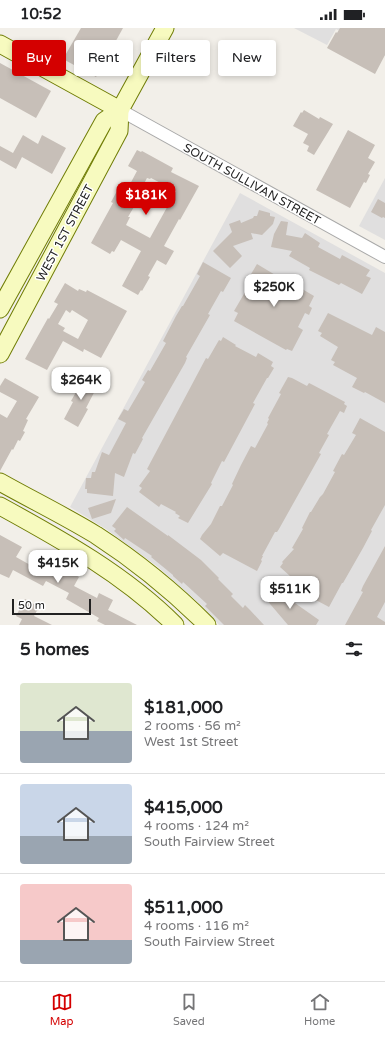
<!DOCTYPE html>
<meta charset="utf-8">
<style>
body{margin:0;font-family:"Varela Round",sans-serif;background:#f2f2f2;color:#202124;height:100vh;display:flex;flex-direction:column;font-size:15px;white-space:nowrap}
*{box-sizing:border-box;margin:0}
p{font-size:13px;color:#757577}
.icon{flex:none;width:22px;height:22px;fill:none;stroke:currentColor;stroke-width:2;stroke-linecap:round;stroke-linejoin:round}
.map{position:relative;height:597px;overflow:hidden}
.details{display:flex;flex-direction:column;background:#fff;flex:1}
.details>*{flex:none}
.top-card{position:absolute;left:12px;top:12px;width:361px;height:36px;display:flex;gap:8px}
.scale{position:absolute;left:12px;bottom:10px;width:79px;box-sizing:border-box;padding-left:4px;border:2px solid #222;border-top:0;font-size:11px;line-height:14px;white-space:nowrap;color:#222;-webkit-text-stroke:3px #fff;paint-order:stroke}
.price{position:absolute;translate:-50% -34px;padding:0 9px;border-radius:8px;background:#fff;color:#222;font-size:13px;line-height:26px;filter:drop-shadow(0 1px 2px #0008)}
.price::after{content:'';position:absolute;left:50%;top:24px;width:12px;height:9px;margin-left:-6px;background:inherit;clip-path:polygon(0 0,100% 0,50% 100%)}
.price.selected{background:#d40000;color:#fff}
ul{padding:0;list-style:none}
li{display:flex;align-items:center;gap:12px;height:100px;padding:0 20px}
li+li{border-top:1px solid #e0e0e0}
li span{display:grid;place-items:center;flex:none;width:112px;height:80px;border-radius:4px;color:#555}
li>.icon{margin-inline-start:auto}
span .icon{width:48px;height:48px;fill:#fffc;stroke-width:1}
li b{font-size:17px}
h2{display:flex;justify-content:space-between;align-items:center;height:48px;padding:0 20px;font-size:17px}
.pill{padding:0 14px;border-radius:4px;background:#fff;box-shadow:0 2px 6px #0003;font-size:14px;line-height:36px}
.pill.selected{background:#d40000;color:#fff}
.status{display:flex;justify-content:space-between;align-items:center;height:28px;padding:0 20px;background:#fff;direction:ltr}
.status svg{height:11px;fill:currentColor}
.menu{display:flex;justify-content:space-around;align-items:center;height:56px;border-top:1px solid #e0e0e0;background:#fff;font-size:11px;color:#757577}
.menu a{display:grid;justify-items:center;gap:2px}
.menu .selected{color:#d40000}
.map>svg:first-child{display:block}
</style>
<div class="status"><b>10:52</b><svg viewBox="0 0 49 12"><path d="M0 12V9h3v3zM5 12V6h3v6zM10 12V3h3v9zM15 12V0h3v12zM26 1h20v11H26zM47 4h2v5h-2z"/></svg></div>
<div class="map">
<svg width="385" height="597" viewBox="0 0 385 597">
<rect width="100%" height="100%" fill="#f2efe9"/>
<g fill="#e0dfdf">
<path d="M294 0H385V28L336 1 327 17Z"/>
<path d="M385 150V212L359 198Z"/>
<path d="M240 165 385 245V597H219L202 578 158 539 106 501 70 479Z"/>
</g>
<g fill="#c7bfb8" fill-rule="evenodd">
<path d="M81 0H123L96 49 63 31Z"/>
<path d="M340 0H385V27L375 46 327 20 336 4 337 5Z"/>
<path d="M0 35 51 63 36 90 0 70Z"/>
<path d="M304 82 319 91 320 89 333 96 314 127 307 123 309 118 303 115 308 106 293 98 301 84 302 85Z"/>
<path d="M348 102 375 117 368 130 375 134 368 146 370 147 366 155 364 154 350 180 316 162Z"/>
<path d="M23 107 38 116 42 107 66 120 52 146 22 129 16 141 0 132V118L13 125Z"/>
<path d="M137 122 141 124 142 123 173 140 171 144 199 158 180 192 179 191 164 218 174 223 166 237 157 232 148 248 150 249 142 263 141 262 138 267 122 258 141 223 121 212 114 224 112 223 110 226 91 215 113 175 111 174 122 154 129 158 137 143 128 138ZM147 150 150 151 151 150 176 163 150 210 126 197 130 189H128L138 172 136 171 139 167H138Z"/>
<path d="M378 171 385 175V190L383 189 382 190 371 184Z"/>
<path d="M259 182 270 185V188L275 189 273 196 262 207 251 205 253 211 233 218 242 228 230 240 213 223 232 204 229 196 240 192 241 195 253 190 254 188H257Z"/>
<path d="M281 193 288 194 286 207 302 210 305 205 320 215 318 219 340 231 342 227 370 242 366 248 371 250 362 266 341 255 339 257 309 242 310 240 289 228 292 223 271 219 274 206Z"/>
<path d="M203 234 231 250 223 264 221 263 208 286 210 287 186 329 187 330 185 335 142 410 143 411 135 426 133 425 124 449 115 445 113 468 87 465V461H85L86 450H91L92 444H95L102 424 109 427 126 395 118 391 124 381 128 383 145 354 142 352 148 342 150 343 166 315 163 313 176 288 182 278H183L200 248 197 246Z"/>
<path d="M257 236 277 248 278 246 283 248V247L293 253 292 255 314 268 309 278 312 280 309 287 305 285 298 299 303 302 292 323 287 321 286 322 234 293 238 285 234 283 248 259 245 256Z"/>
<path d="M65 255 78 263 79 261 86 264 87 262 127 283 101 330 84 321 83 324 63 313 47 342 25 331 48 290 49 291 58 276 54 274ZM66 282 70 285 72 282 88 292 78 311 63 303 65 300 58 296Z"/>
<path d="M328 285 372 307 376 299 385 304V375L365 364 364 365 352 359 357 350 333 337 335 334 331 332 338 319 320 308 322 305 318 303Z"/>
<path d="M223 309 236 317 235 318 256 329 258 325 273 334 271 338 274 340 268 350H267L253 375 255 376 224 434 222 433 211 455 212 456 188 495 178 490 180 488 175 485 176 484 161 476 159 479 139 464 142 460 139 458 150 443 147 441 206 330 208 331 219 312 221 313Z"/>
<path d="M85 348 99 355 86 380 88 381 78 399 64 391 73 374 71 373Z"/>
<path d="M288 349 292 350 307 358 309 355 313 357 345 374 344 376 347 378 344 385 340 383 327 406 329 407 319 425 321 426 279 501 277 504H275L262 528H263L261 532 262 533 257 543 223 525 220 528 200 511 202 507 211 496 220 478H222L233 457 232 456 241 437 251 418 255 420 268 396 267 395 269 391 268 390 281 366 279 365Z"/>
<path d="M5 350 39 369 26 391 28 392 23 403 25 404 20 413 18 412 13 422 12 421 0 443V386L7 390 17 373 0 364V358Z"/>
<path d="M360 390 385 404V477L371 502 372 503 363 520 343 555H342L329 579 282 554 290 548 280 539 283 535 282 534 294 521 292 520 303 501 302 500 310 484H311L320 469 323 466 335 444 333 443 342 426 344 427 356 407 352 405Z"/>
<path d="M116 471 111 485 92 491 88 480Z"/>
<path d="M127 479 168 508V507L201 532 219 550 218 551 233 566 231 568 243 580 245 577 250 582 264 597H224L205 578 207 576 183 554 182 556 173 548V547L151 529 152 528 125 510 124 512 114 503 116 501 112 498Z"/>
<path d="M0 507 22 519 16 529 32 538 34 536 49 544 54 535 79 549 74 558 97 570 99 565 113 572 108 582 137 597H105L97 593 99 590 66 571 69 565 46 553 43 558 13 542 9 550 0 546Z"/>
<path d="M385 518V574L377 589 385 594V597H345L363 564 361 563 363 558Z"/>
<path d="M275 561 319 592 316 597H288L265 570Z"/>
<path d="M25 571 39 579 34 588 52 597H19L22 591 16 588Z"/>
</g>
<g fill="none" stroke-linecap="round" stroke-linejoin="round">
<g stroke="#a9a9a9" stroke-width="14">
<path id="street" d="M120 82 385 229"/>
</g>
<g stroke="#707d05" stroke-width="19">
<g id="secondary">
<path d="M0 16 120 82"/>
<path d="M0 281 104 93 120 82 165 0"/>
<path d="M0 326 119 103 120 82"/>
<path d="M0 454C32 472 65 488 96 507 136 533 173 563 207 597"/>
<path d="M0 478C62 512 125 547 175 597"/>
</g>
</g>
<use href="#street" stroke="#fff" stroke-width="12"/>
<use href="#secondary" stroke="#f7fabf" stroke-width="17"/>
</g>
<g text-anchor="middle" stroke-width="3" stroke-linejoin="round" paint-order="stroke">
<g font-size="12" fill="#222" stroke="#fff">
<text transform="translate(252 156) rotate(29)" y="4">SOUTH SULLIVAN STREET</text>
<text transform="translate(65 205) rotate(-62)" y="4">WEST 1ST STREET</text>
</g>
</g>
</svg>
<div class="scale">50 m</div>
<b class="price selected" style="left:146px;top:188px">$181K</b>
<b class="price" style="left:274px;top:280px">$250K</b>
<b class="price" style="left:81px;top:373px">$264K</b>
<b class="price" style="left:58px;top:556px">$415K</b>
<b class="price" style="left:290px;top:582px">$511K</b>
<div class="top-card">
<a class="pill selected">Buy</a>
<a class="pill">Rent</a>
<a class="pill">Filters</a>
<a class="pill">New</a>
</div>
</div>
<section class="details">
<h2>5 homes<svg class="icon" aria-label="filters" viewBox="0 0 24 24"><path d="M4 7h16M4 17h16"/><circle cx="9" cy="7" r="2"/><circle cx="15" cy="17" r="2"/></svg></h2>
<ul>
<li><span style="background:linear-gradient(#dfe7d0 60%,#9aa5b1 0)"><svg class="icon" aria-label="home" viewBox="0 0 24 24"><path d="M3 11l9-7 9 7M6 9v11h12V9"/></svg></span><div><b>$181,000</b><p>2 rooms · 56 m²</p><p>West 1st Street</p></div></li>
<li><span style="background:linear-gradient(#c9d6e8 65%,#9aa5b1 0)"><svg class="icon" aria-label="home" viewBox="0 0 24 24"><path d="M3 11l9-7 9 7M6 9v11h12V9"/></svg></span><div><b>$415,000</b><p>4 rooms · 124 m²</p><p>South Fairview Street</p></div></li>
<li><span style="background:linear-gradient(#f6c9c9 70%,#9aa5b1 0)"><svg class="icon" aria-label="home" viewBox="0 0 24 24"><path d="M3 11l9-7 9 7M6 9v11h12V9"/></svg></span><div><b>$511,000</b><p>4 rooms · 116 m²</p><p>South Fairview Street</p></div></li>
</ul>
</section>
<nav class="menu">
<a class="selected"><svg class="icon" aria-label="map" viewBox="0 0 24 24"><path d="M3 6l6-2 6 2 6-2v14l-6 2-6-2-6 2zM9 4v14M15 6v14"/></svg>Map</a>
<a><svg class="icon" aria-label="saved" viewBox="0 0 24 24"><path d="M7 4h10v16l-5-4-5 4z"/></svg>Saved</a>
<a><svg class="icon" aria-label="home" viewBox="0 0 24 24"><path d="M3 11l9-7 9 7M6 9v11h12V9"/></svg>Home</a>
</nav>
